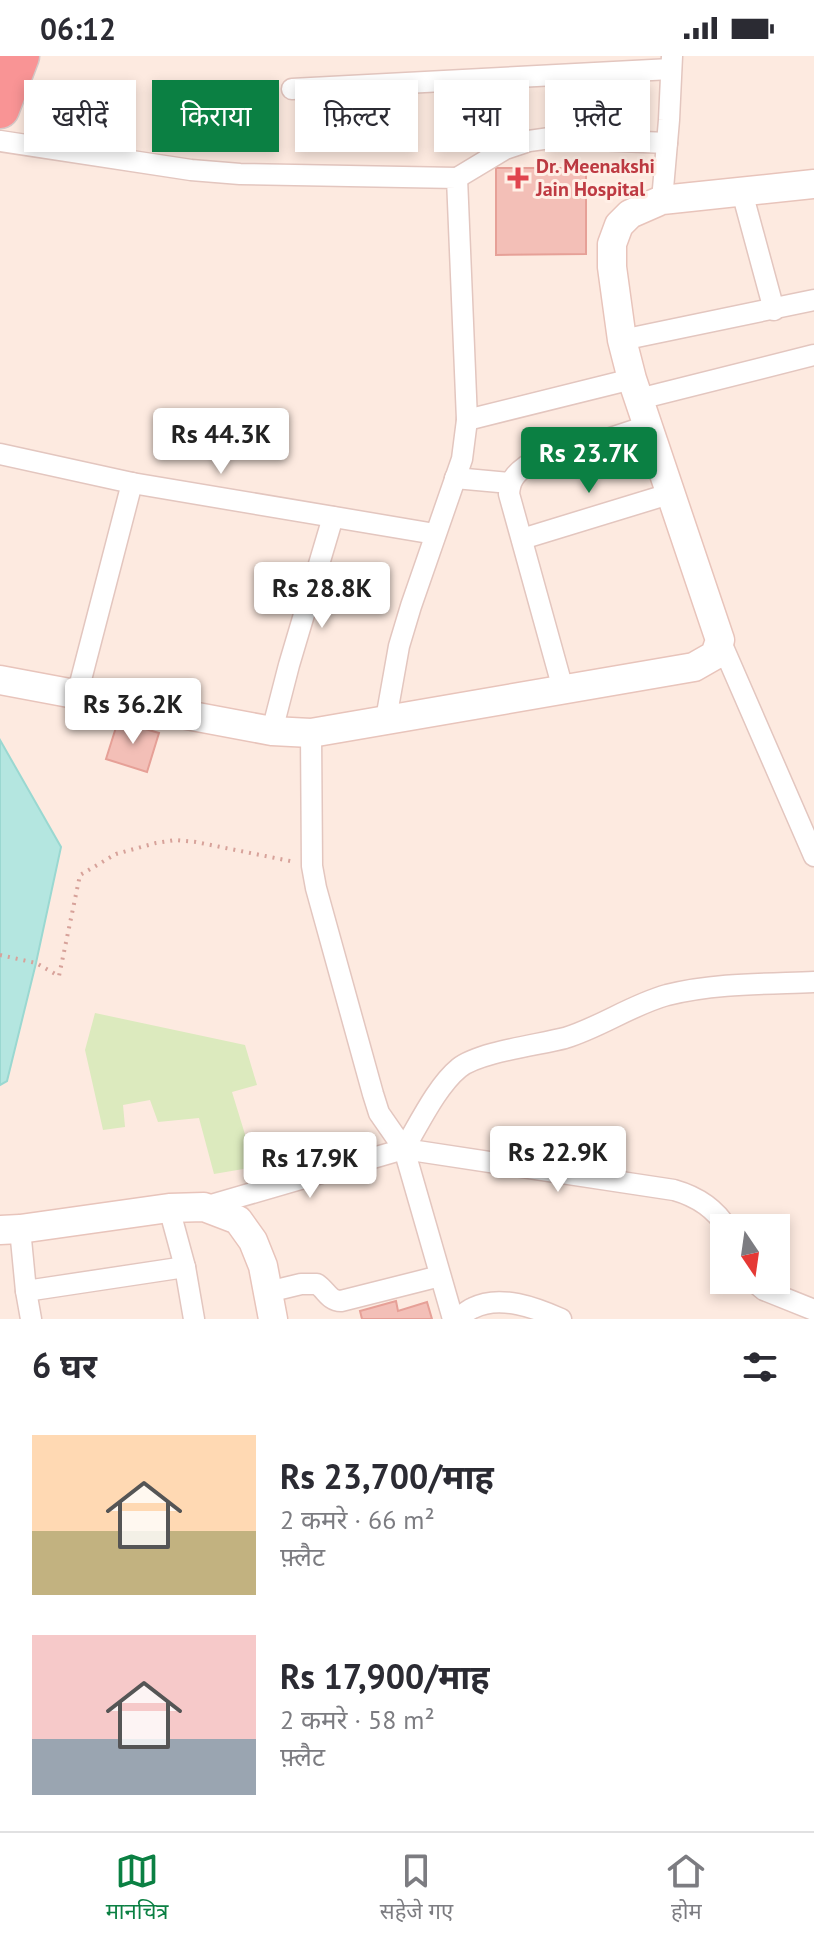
<!DOCTYPE html>
<html lang="hi">
<meta charset="utf-8">
<style>
body{margin:0;font-family:"PT Sans","Noto Sans Devanagari",sans-serif;background:#f7f7f7;color:#2b2b33;height:100vh;display:flex;flex-direction:column;font-size:30px;white-space:nowrap}
*{box-sizing:border-box;margin:0}
p{font-size:26px;color:#7c7c81}
.icon{flex:none;width:44px;height:44px;fill:none;stroke:currentColor;stroke-width:2;stroke-linecap:round;stroke-linejoin:round}
.map{position:relative;height:1263px;overflow:hidden}
.details{display:flex;flex-direction:column;background:#fff;flex:1}
.details>*{flex:none}
.top-card{position:absolute;left:24px;top:24px;width:766px;height:72px;display:flex;gap:16px}
.needle{width:52px;rotate:167deg}
.tools{position:absolute;left:710px;top:1158px;display:grid;gap:16px}
.tools a{display:grid;place-items:center;width:80px;height:80px;border-radius:0px;background:#fff;box-shadow:0 4px 12px #0003;font-size:40px}
.price{position:absolute;translate:-50% -68px;padding:0 18px;border-radius:8px;background:#fff;color:#222;font-size:26px;line-height:52px;filter:drop-shadow(0 2px 4px #0008)}
.price::after{content:'';position:absolute;left:50%;top:48px;width:24px;height:18px;margin-left:-12px;background:inherit;clip-path:polygon(0 0,100% 0,50% 100%)}
.price.on{background:#0b8043;color:#fff}
ul{padding:0;list-style:none}
li{display:flex;align-items:center;gap:24px;height:200px;padding:0 32px}
li span{display:grid;place-items:center;flex:none;width:224px;height:160px;border-radius:0px;color:#555}
li>.icon{margin-inline-start:auto}
span .icon{width:96px;height:96px;fill:#fffc;stroke-width:1}
li b{font-size:34px}
h2{display:flex;justify-content:space-between;align-items:center;height:96px;padding:0 32px;font-size:34px}
.tag{padding:0 28px;border-radius:0px;background:#fff;box-shadow:0 4px 12px #0003;font-size:28px;line-height:72px}
.tag.on{background:#0b8043;color:#fff}
.status{display:flex;justify-content:space-between;align-items:center;height:56px;padding:0 40px;background:#fff;direction:ltr}
.status svg{height:22px;fill:currentColor}
.dock{display:flex;justify-content:space-around;align-items:center;height:112px;border-top:2px solid #e1e1e2;background:#fff;font-size:22px;color:#7c7c81}
.dock a{display:grid;justify-items:center;gap:4px}
.dock .on{color:#0b8043}
.map>svg:first-child{display:block}
</style>
<div class="status"><b>06:12</b><svg viewBox="0 0 49 12"><path d="M0 12V9h3v3zM5 12V6h3v6zM10 12V3h3v9zM15 12V0h3v12zM26 1h20v11H26zM47 4h2v5h-2z"/></svg></div>
<div class="map">
<svg width="814" height="1263" viewBox="0 0 814 1263">
<rect width="100%" height="100%" fill="#fdeae0"/>
<path fill="#dceabe" d="M95 957 245 989 257 1029 232 1036 255 1111 214 1118 199 1062 158 1066 150 1044 123 1049 125 1071 103 1074 85 994Z"/>
<path fill="#b4e6e0" stroke="#9ad8d1" stroke-width="2" d="M0 684 61 791 36 907 7 1025 0 1029Z"/>
<g fill="#f3bfb7" stroke="#e6a097" stroke-width="2">
<path d="M496 112H586V198L496 199Z"/>
<path d="M118 665 159 677 147 716 106 703Z"/>
<path d="M396 1245 398 1255 427 1246 432 1263H362L360 1255Z"/>
</g>
<g fill="none" stroke-linecap="round" stroke-linejoin="round">
<g stroke="#e3c6bf" stroke-width="23">
<g id="street">
<path d="M292 33 671 13"/>
<path d="M0 85 191 114 240 118 457 122 467 364 462 403 411 550 399 590 386 663"/>
<path d="M457 122 505 93 529 85 550 82 667 87"/>
<path d="M742 136 774 254"/>
<path d="M662 144 669 64 672 0"/>
<path d="M622 284 814 244"/>
<path d="M639 343 814 299"/>
<path d="M467 364 632 323"/>
<path d="M0 398 132 427 435 478"/>
<path d="M455 422 510 427"/>
<path d="M522 483 669 438"/>
<path d="M720 584 814 800"/>
<path d="M563 633 509 438C510 424 515 418 526 410L647 370"/>
<path d="M77 639 132 427"/>
<path d="M272 675 289 609 333 461"/>
<path d="M311 677 312 810 316 832 373 1038 379 1057 404 1093 453 1263"/>
<path d="M404 1093C419 1068 437 1030 459 1012 479 996 538 989 565 982 601 971 631 949 667 939 715 927 765 928 814 926"/>
<path d="M204 1151 404 1093 674 1134C695 1140 715 1152 727 1172"/>
<path d="M169 1152 185 1211 194 1263"/>
<path d="M20 1173 26 1235 31 1263"/>
<path d="M752 1224 764 1234 814 1254"/>
<path d="M26 1235 185 1211"/>
<path d="M268 1236 301 1228H317C326 1234 329 1245 341 1245L440 1220"/>
<path d="M457 1263C462 1259 468 1254 473 1252 500 1238 536 1252 561 1263"/>
</g>
</g>
<g stroke="#e8c4bb" stroke-width="31">
<g id="secondary">
<path d="M0 624 272 675 311 677 694 611 715 599 720 584 632 323 622 284 612 211V188L619 169 630 158 662 144 814 128"/>
<path d="M0 1174 20 1173 169 1152 204 1151 238 1164 253 1185 263 1210 273 1263"/>
</g>
</g>
<g stroke="#d5c9c8" stroke-width="41">
<path id="highway" d="M0 53 20 0"/>
</g>
<path stroke="#d7a29a" stroke-width="4" stroke-dasharray="2 6" stroke-linecap="butt" d="M0 899 36 907 59 920 80 819 116 798 156 787 175 784 196 786 295 806"/>
<use href="#street" stroke="#fff" stroke-width="20"/>
<use href="#secondary" stroke="#fff" stroke-width="28"/>
<use href="#highway" stroke="#f99495" stroke-width="38"/>
</g>
<path fill="#e0444e" stroke="#ffefe6" stroke-width="3" d="M514 110h8v8h8v8h-8v8h-8v-8h-8v-8h8z"/>
<g text-anchor="middle" stroke-width="6" stroke-linejoin="round" paint-order="stroke">
<g font-size="20" font-weight="bold" fill="#be3a42" stroke="#ffefe6" text-anchor="start">
<text x="536" y="117">Dr. Meenakshi<tspan x="536" dy="23">Jain Hospital</tspan></text>
</g>
</g>
</svg>
<div class="tools">
<a><svg class="needle" viewBox="-14 -14 28 28"><path d="M0-13l5 13h-10z" fill="#e53935"/><path d="M0 13l5-13h-10z" fill="#7c7c81"/></svg></a>
</div>
<b class="price" style="left:221px;top:420px">Rs 44.3K</b>
<b class="price on" style="left:589px;top:439px">Rs 23.7K</b>
<b class="price" style="left:322px;top:574px">Rs 28.8K</b>
<b class="price" style="left:133px;top:690px">Rs 36.2K</b>
<b class="price" style="left:558px;top:1138px">Rs 22.9K</b>
<b class="price" style="left:310px;top:1144px">Rs 17.9K</b>
<div class="top-card">
<a class="tag">खरीदें</a>
<a class="tag on">किराया</a>
<a class="tag">फ़िल्टर</a>
<a class="tag">नया</a>
<a class="tag">फ़्लैट</a>
</div>
</div>
<section class="details">
<h2>6 घर<svg class="icon" aria-label="filters" viewBox="0 0 24 24"><path d="M4 7h16M4 17h16"/><circle cx="9" cy="7" r="2"/><circle cx="15" cy="17" r="2"/></svg></h2>
<ul>
<li><span style="background:linear-gradient(#ffd9b3 60%,#c2b280 0)"><svg class="icon" aria-label="home" viewBox="0 0 24 24"><path d="M3 11l9-7 9 7M6 9v11h12V9"/></svg></span><div><b>Rs 23,700/माह</b><p>2 कमरे · 66 m²</p><p>फ़्लैट</p></div></li>
<li><span style="background:linear-gradient(#f6c9c9 65%,#9aa5b1 0)"><svg class="icon" aria-label="home" viewBox="0 0 24 24"><path d="M3 11l9-7 9 7M6 9v11h12V9"/></svg></span><div><b>Rs 17,900/माह</b><p>2 कमरे · 58 m²</p><p>फ़्लैट</p></div></li>
</ul>
</section>
<nav class="dock">
<a class="on"><svg class="icon" aria-label="map" viewBox="0 0 24 24"><path d="M3 6l6-2 6 2 6-2v14l-6 2-6-2-6 2zM9 4v14M15 6v14"/></svg>मानचित्र</a>
<a><svg class="icon" aria-label="saved" viewBox="0 0 24 24"><path d="M7 4h10v16l-5-4-5 4z"/></svg>सहेजे गए</a>
<a><svg class="icon" aria-label="home" viewBox="0 0 24 24"><path d="M3 11l9-7 9 7M6 9v11h12V9"/></svg>होम</a>
</nav>
